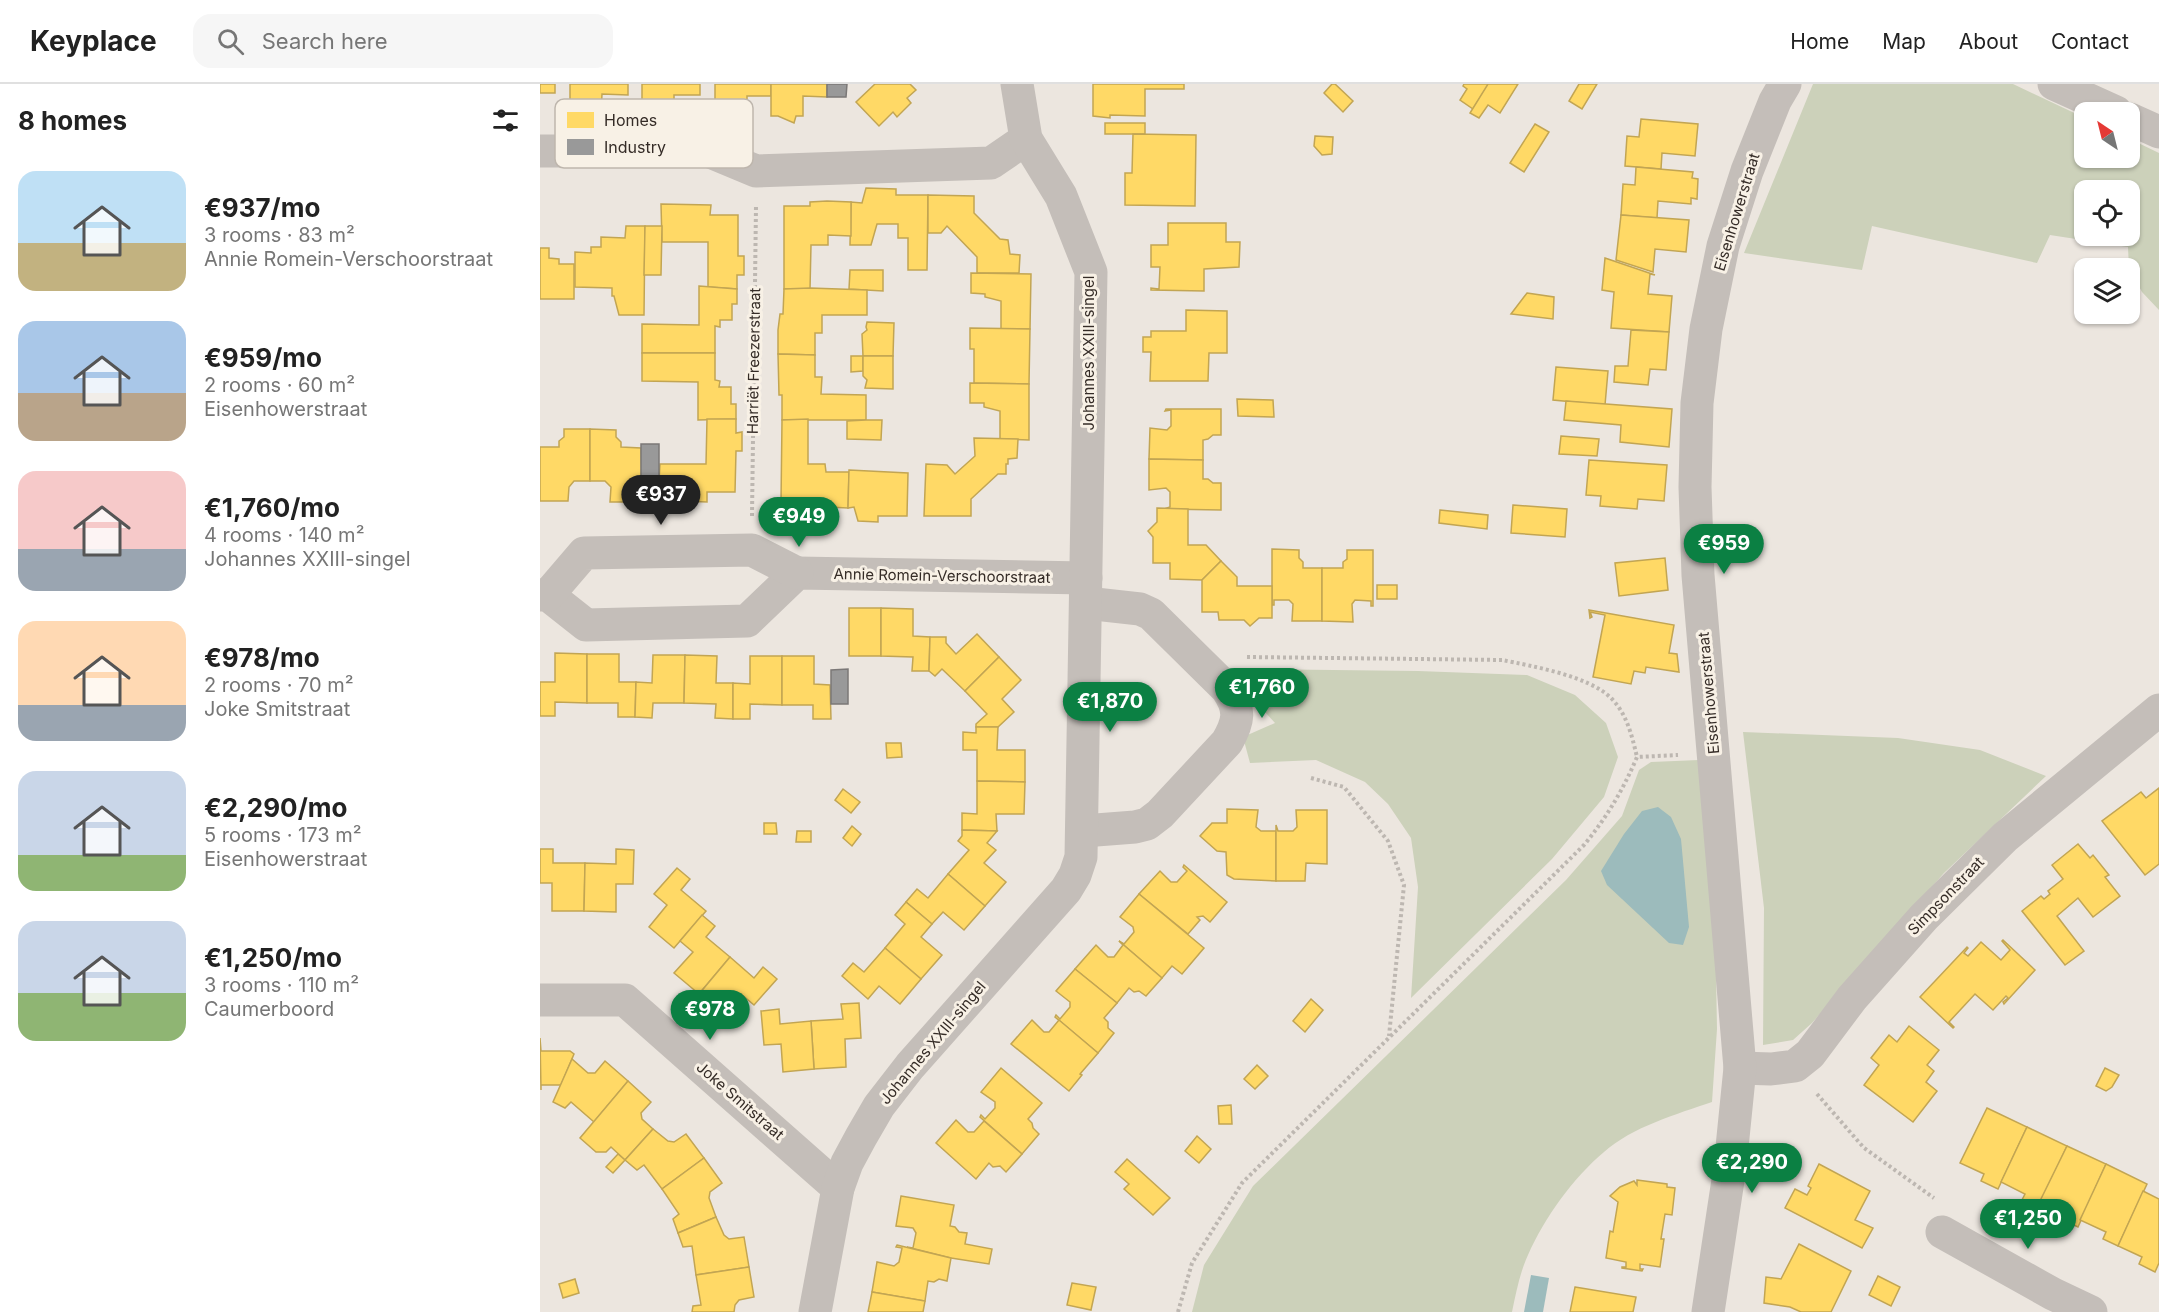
<!DOCTYPE html>
<meta charset="utf-8">
<style>
body{margin:0;font-family:Inter,sans-serif;background:#f6f6f6;color:#222;height:100vh;display:flex;flex-direction:column;font-size:22px;white-space:nowrap}
*{box-sizing:border-box;margin:0}
p{font-size:20px;color:#767676}
.icon{flex:none;width:33px;height:33px;fill:none;stroke:currentColor;stroke-width:2;stroke-linecap:round;stroke-linejoin:round}
.map{position:relative;flex:1;overflow:hidden}
.panel{display:flex;flex-direction:column;background:#fff;width:540px}
.panel>*{flex:none}
.needle{width:39px;rotate:325deg}
.buttons{position:absolute;left:1534px;top:18px;display:grid;gap:12px}
.buttons a{display:grid;place-items:center;width:66px;height:66px;border-radius:12px;background:#fff;box-shadow:0 2px 4px #0004;font-size:30px}
.price{position:absolute;translate:-50% -51px;padding:0 14px;border-radius:21px;background:#0b8043;color:#fff;font-size:20px;line-height:39px;filter:drop-shadow(0 2px 3px #0008)}
.price::after{content:'';position:absolute;left:50%;top:36px;width:18px;height:14px;margin-left:-9px;background:inherit;clip-path:polygon(0 0,100% 0,50% 100%)}
.price.current{background:#222;color:#fff}
ul{padding:0;list-style:none}
li{display:flex;align-items:center;gap:18px;height:150px;padding:0 18px}
li span{display:grid;place-items:center;flex:none;width:168px;height:120px;border-radius:18px;color:#555}
li>.icon{margin-inline-start:auto}
span .icon{width:72px;height:72px;fill:#fffc;stroke-width:1}
li b{font-size:26px}
h2{display:flex;justify-content:space-between;align-items:center;height:72px;padding:0 18px;font-size:26px}
header{display:flex;align-items:center;gap:36px;box-sizing:border-box;height:84px;padding:0 30px;background:#fff;border-bottom:2px solid #e0e0e0}
header strong{font-size:28px}
nav{display:flex;gap:33px;margin-inline-start:auto;font-size:21px}
.search{width:420px;height:54px;background:#f6f6f6;display:flex;align-items:center;gap:15px;box-sizing:border-box;padding:0 21px;border-radius:18px;color:#767676;font-size:22px}
main{display:flex;flex:1;min-height:0}
.map>svg:first-child{display:block}
</style>
<header>
<strong>Keyplace</strong>
<div class="search"><svg class="icon" aria-label="search" viewBox="0 0 24 24"><circle cx="10" cy="10" r="6"/><path d="M15 15l6 6"/></svg>Search here</div>
<nav><a>Home</a><a>Map</a><a>About</a><a>Contact</a></nav>
</header>
<main>
<section class="panel">
<h2>8 homes<svg class="icon" aria-label="filters" viewBox="0 0 24 24"><path d="M4 7h16M4 17h16"/><circle cx="9" cy="7" r="2"/><circle cx="15" cy="17" r="2"/></svg></h2>
<ul>
<li><span style="background:linear-gradient(#bfe0f5 60%,#c2b280 0)"><svg class="icon" aria-label="home" viewBox="0 0 24 24"><path d="M3 11l9-7 9 7M6 9v11h12V9"/></svg></span><div><b>€937/mo</b><p>3 rooms · 83 m²</p><p>Annie Romein-Verschoorstraat</p></div></li>
<li><span style="background:linear-gradient(#a9c7e8 60%,#b9a48a 0)"><svg class="icon" aria-label="home" viewBox="0 0 24 24"><path d="M3 11l9-7 9 7M6 9v11h12V9"/></svg></span><div><b>€959/mo</b><p>2 rooms · 60 m²</p><p>Eisenhowerstraat</p></div></li>
<li><span style="background:linear-gradient(#f6c9c9 65%,#9aa5b1 0)"><svg class="icon" aria-label="home" viewBox="0 0 24 24"><path d="M3 11l9-7 9 7M6 9v11h12V9"/></svg></span><div><b>€1,760/mo</b><p>4 rooms · 140 m²</p><p>Johannes XXIII-singel</p></div></li>
<li><span style="background:linear-gradient(#ffd9b3 70%,#9aa5b1 0)"><svg class="icon" aria-label="home" viewBox="0 0 24 24"><path d="M3 11l9-7 9 7M6 9v11h12V9"/></svg></span><div><b>€978/mo</b><p>2 rooms · 70 m²</p><p>Joke Smitstraat</p></div></li>
<li><span style="background:linear-gradient(#c9d6e8 70%,#8fb573 0)"><svg class="icon" aria-label="home" viewBox="0 0 24 24"><path d="M3 11l9-7 9 7M6 9v11h12V9"/></svg></span><div><b>€2,290/mo</b><p>5 rooms · 173 m²</p><p>Eisenhowerstraat</p></div></li>
<li><span style="background:linear-gradient(#c9d6e8 60%,#8fb573 0)"><svg class="icon" aria-label="home" viewBox="0 0 24 24"><path d="M3 11l9-7 9 7M6 9v11h12V9"/></svg></span><div><b>€1,250/mo</b><p>3 rooms · 110 m²</p><p>Caumerboord</p></div></li>
</ul>
</section>
<div class="map">
<svg width="1619" height="1228" viewBox="0 0 1619 1228">
<rect width="100%" height="100%" fill="#ece6df"/>
<g fill="#ccd1ba" fill-rule="evenodd">
<path d="M1273 0H1473L1545 34V74H1590V55L1619 69V226L1602 208 1589 184 1588 163 1510 151 1497 179 1332 142 1322 186 1204 169ZM1590 106V152H1545V106Z"/>
<path d="M714 585 878 587 987 591 1035 611 1066 639 1078 673 1064 713 1012 775 871 914 878 803 871 754 848 720 825 698 776 676 710 679 703 653 735 639 705 606Z"/>
<path d="M1203 648 1358 654 1440 666 1506 692 1404 789 1272 939 1253 956 1223 961 1224 824Z"/>
<path d="M1159 676 1175 831 1177 945 1172 1018C1137 1030 1092 1043 1064 1068 1033 1094 1005 1133 988 1171 980 1188 976 1209 972 1228H652L664 1181 713 1102 1026 796 1082 732 1099 686 1111 678Z"/>
</g>
<g fill="#9cbbbc">
<path d="M1118 723 1131 733 1141 755 1149 843 1143 861 1129 859 1067 801 1061 787 1084 750 1102 727Z"/>
<path d="M991 1191 1009 1194 1003 1228H984Z"/>
</g>
<g fill="#ffd966" stroke="#c2a553" stroke-width="1.5">
<rect x="0" y="0" width="15" height="9"/>
<path d="M30 0H88V11L62 10 61 30H55L52 36 37 29 30 30Z"/>
<path d="M102 0H160V11H134V31L127 30 125 38 109 30H102Z"/>
<path d="M175 0H231V12H207V31L200 32 197 38 181 31H175Z"/>
<path d="M231 0H287V13L263 12V32H256L254 39 238 32H231Z"/>
<path d="M335 0H370L376 6 367 14 371 19 357 33 353 28 339 42 316 18Z"/>
<path d="M553 0H644V5H605V32L570 31V34L553 32Z"/>
<path d="M792 0H795L813 17 803 28 784 9Z"/>
<path d="M924 0H949L933 25 920 16 927 5 923 2Z"/>
<path d="M948 0H978L960 29 948 21 939 34 930 29Z"/>
<path d="M1039 0H1057L1042 25 1029 17Z"/>
<path d="M1101 35 1158 40 1155 72 1122 69 1121 85 1085 82 1087 52 1099 53Z"/>
<rect x="565" y="39" width="40" height="11"/>
<path d="M995 40 1009 48 984 88 970 79Z"/>
<path d="M593 50 656 51 655 122 585 121V89H592Z"/>
<path d="M775 52 793 53 792 70 782 71 774 62Z"/>
<path d="M1096 83 1153 88 1152 94 1158 95 1157 115 1151 114V120L1118 117 1117 134 1081 131 1083 100 1095 101Z"/>
<path d="M326 104 356 105V111H388L387 186H368V154H358V140H337L331 161H310L311 118 322 119Z"/>
<path d="M388 111 434 112V129L460 155 468 156 470 170 480 171 479 189H437V173L407 142 401 149H388Z"/>
<path d="M287 117 311 118V152L288 151V161H271L270 205H244V122H270V118Z"/>
<path d="M121 120 171 121 170 131H198V172H204V191H197V205L168 203V158H122Z"/>
<path d="M1081 131 1149 136 1146 168 1115 165 1113 188 1076 176Z"/>
<path d="M628 139H686V158H700L699 183 664 185V207L611 206V204L619 205 620 183H611V161H628Z"/>
<path d="M86 142H105L104 231H79L74 212H72V204L35 203V168L51 169V163H61V153L85 154Z"/>
<path d="M105 142H122L121 191H104Z"/>
<path d="M0 164H9V174L19 175V180H34V215H0Z"/>
<path d="M1065 174 1115 191 1110 190 1108 210 1132 212 1129 248 1071 244 1074 208 1062 206Z"/>
<path d="M310 186H343V207L309 205Z"/>
<path d="M431 189 491 190 490 245H461V217L445 213V210L431 209Z"/>
<path d="M159 202 197 205V220H192V236H180V243L175 242V269H102V240L159 241Z"/>
<path d="M270 204 327 206V231H282V249H275V271L238 270V246L240 230H243L244 205Z"/>
<path d="M987 209 1014 213 1013 235 971 230Z"/>
<path d="M646 226 687 227V269H669L668 297H610L611 268H603V253H611V247H646Z"/>
<path d="M327 238 354 239 353 272H323L322 250 327 246 326 243Z"/>
<path d="M430 244 490 245 489 300 434 299V265H430Z"/>
<path d="M1091 246 1129 248 1126 286 1110 285 1108 301 1074 298 1075 282H1088Z"/>
<path d="M102 269H175V296L180 297 179 303H191V320H196V335L158 336V298L102 297Z"/>
<path d="M238 270 275 271V293H282L281 310 326 311V336H242V311H239Z"/>
<path d="M311 272H323V287L311 288Z"/>
<path d="M323 272H353V305L325 304 327 296 323 292Z"/>
<path d="M1016 283 1068 287 1065 321 1013 316Z"/>
<path d="M430 299 489 300V356L460 355V327L444 323V319H430Z"/>
<path d="M697 315 733 316 734 333 698 332Z"/>
<path d="M1026 317 1132 325 1129 363 1080 358 1081 341 1024 336Z"/>
<path d="M626 325H681V351H673L668 355 663 356V376L609 375 610 344 627 346 631 342V326L625 327Z"/>
<path d="M167 335H196V349L202 348V367H196L195 408H167V418L118 416 120 380H166Z"/>
<path d="M268 335V380H285L286 388H309L308 424 267 422V419H241L242 336Z"/>
<path d="M326 336H342L341 356 307 355V337Z"/>
<path d="M24 345H50V397H34L29 403 28 417H0V363H19V357L24 353Z"/>
<path d="M50 345 76 346V353L81 358V363L101 364 102 418H70L71 403 65 397H50Z"/>
<path d="M1021 352 1059 355 1057 372 1019 370Z"/>
<path d="M434 354 478 355 477 374 468 375V380H466V390H458L431 415V432H384L386 380 407 381 415 390 435 372Z"/>
<path d="M609 375 663 376V395H668L673 399H681V426L624 425 630 423V408L626 404 609 406Z"/>
<path d="M1049 376 1127 381 1124 417 1098 415 1097 425 1060 422 1061 412 1046 411Z"/>
<path d="M309 386 368 389 367 432H338V438L318 437 314 423 308 424Z"/>
<path d="M973 421 1027 425 1025 453 971 449Z"/>
<path d="M617 424 648 425V461H666L681 477 662 496 630 495V479H613V453L608 447 617 438Z"/>
<path d="M900 426 948 431 947 445 899 439Z"/>
<path d="M732 465 759 466V474L763 478V484H782V537H752L753 520 749 516H734V521H732Z"/>
<path d="M807 466H833V522H831V517L815 516 812 520 813 538 782 537V484H803V478L807 475Z"/>
<path d="M1125 474 1128 506 1079 512 1075 479Z"/>
<path d="M681 477 697 493V502H732V534H719L710 542 704 536H679L678 528H662V496Z"/>
<rect x="837" y="501" width="20" height="14"/>
<rect x="309" y="524" width="32" height="48"/>
<path d="M341 524 373 525V552L390 553 389 587H372L373 573 341 572Z"/>
<path d="M1049 526 1134 541 1129 569 1137 570 1139 588 1106 583 1105 589 1094 587 1091 600 1053 593 1065 531 1050 528 1052 533 1050 534Z"/>
<path d="M437 550 459 573 425 607 402 585 395 592 389 587 390 553H406V559L416 570Z"/>
<path d="M15 569 47 570V619L15 618V632H0V598H15Z"/>
<path d="M47 570H79V598H96L95 633H78V619H47Z"/>
<path d="M113 571H145L144 619H113L112 634 95 633 96 598 112 599Z"/>
<path d="M145 571 177 572 176 599H193V635L175 634 176 620 144 619Z"/>
<path d="M210 572H242V621L210 620V635H193V599L210 600Z"/>
<path d="M242 572H274V600L290 601 291 635H273V621H242Z"/>
<path d="M459 573 481 596 462 615 474 628 458 643H436V640L447 630 425 607Z"/>
<path d="M436 643H458L457 666H485V698L437 697V666H423V648L436 649Z"/>
<path d="M346 659H361L362 673 347 674Z"/>
<path d="M437 697 485 698 484 730H456L457 747 422 746V729L437 730Z"/>
<path d="M1619 704V780L1605 791 1562 737 1601 708 1606 714Z"/>
<path d="M303 705 320 718 311 729 295 716Z"/>
<path d="M687 725 718 726 716 743 721 747H736V797L694 795 687 791 686 768 677 767 660 752 672 739H687Z"/>
<path d="M756 726H787V780L766 779 765 797H736V741L738 747H753L757 743Z"/>
<path d="M224 739H236L237 750H224Z"/>
<path d="M312 742 321 750 312 762 303 754Z"/>
<path d="M422 746 457 747 447 759 456 766 444 779 466 798 445 822 408 790 429 766 418 757 422 752Z"/>
<path d="M257 747H271V758H256Z"/>
<path d="M1538 760 1550 774 1553 771 1569 791 1565 793 1580 812 1553 833 1538 814 1517 832 1544 867 1525 881 1482 827 1501 812 1504 815 1510 810 1508 807 1523 795 1512 781Z"/>
<path d="M0 765H13V779H45L44 827H12V799H0Z"/>
<path d="M76 765 94 766 93 800H76V828L44 827 45 779 76 780Z"/>
<path d="M644 781 687 818 670 838 663 832 657 833 660 836 648 850 599 810 620 787 631 798H637L647 787 643 783Z"/>
<path d="M137 784 150 795 141 806 166 827 134 864 109 843 127 821 114 810Z"/>
<path d="M408 790 445 822 424 846 403 828 392 840 366 818 377 805 388 814Z"/>
<path d="M599 810 664 864 642 890 632 882 622 894 579 857 584 860 594 848 593 843 580 833Z"/>
<path d="M366 818 392 840 381 853 402 871 381 895 345 864 365 840 355 831Z"/>
<path d="M162 831 175 842 166 853 190 873 159 910 134 889 153 868 140 857Z"/>
<path d="M1463 856 1495 886 1464 920 1463 918 1468 914 1466 912 1453 926 1435 910 1409 938 1414 943 1413 944 1380 913 1427 863 1428 864 1424 869 1428 872 1441 858 1461 876 1470 866 1462 857Z"/>
<path d="M579 857 622 894 606 912 599 907 594 908 589 904 577 919 535 885 556 861 568 873H574L583 861Z"/>
<path d="M345 864 381 895 360 920 339 902 328 915 302 892 313 879 324 888Z"/>
<path d="M190 873 214 894 223 883 237 895 214 921 201 910 183 931 159 910Z"/>
<path d="M535 885 577 919 564 934 568 938V944L574 949 558 969 515 933 516 931 520 935 530 923V918L516 907Z"/>
<path d="M771 915 783 926 765 948 753 937Z"/>
<path d="M319 919 321 954 305 955 306 983 274 985 271 937 303 935 301 920Z"/>
<path d="M239 925 240 940 271 937 274 985 243 988 241 960 224 961 221 927Z"/>
<path d="M492 936 504 948H509L519 936 558 969 540 990 542 991 529 1007 471 960Z"/>
<path d="M1369 942 1399 966 1387 981 1394 987 1386 998 1397 1007 1373 1038 1324 1001 1339 981 1331 974 1349 951 1357 958Z"/>
<path d="M0 954 1 967H30L34 970 21 1001H1V1006Z"/>
<path d="M32 975 48 989H55L65 977 88 997 54 1038 31 1018 25 1024 13 1018Z"/>
<path d="M717 981 728 992 715 1005 704 995Z"/>
<path d="M461 984 502 1019 488 1035 492 1039 493 1044 499 1050 482 1070 440 1033 441 1031 445 1035 455 1024V1018L441 1008Z"/>
<path d="M1565 984 1579 991 1572 1003 1566 1007 1556 1002Z"/>
<path d="M88 997 111 1018 101 1029 102 1035 113 1045 85 1076 71 1063 66 1068H56L40 1054Z"/>
<path d="M691 1021 692 1040H679L678 1022Z"/>
<path d="M1447 1024 1487 1043 1458 1105 1441 1097 1444 1090 1420 1079Z"/>
<path d="M416 1036 428 1048H434L444 1037 482 1070 466 1088 460 1082 453 1083 449 1079 436 1095 396 1059Z"/>
<path d="M1487 1043 1527 1062 1498 1124 1482 1116 1485 1110 1461 1098Z"/>
<path d="M113 1045 128 1057 134 1058 146 1050 164 1074 122 1105 104 1081 97 1086 85 1076Z"/>
<path d="M657 1052 671 1065 659 1079 645 1067Z"/>
<path d="M1527 1062 1566 1080 1538 1143 1521 1135 1524 1128 1500 1117Z"/>
<path d="M78 1070 85 1076 73 1089 66 1083Z"/>
<path d="M164 1074 182 1099 170 1108 169 1114 176 1133 138 1149 133 1135 139 1130 122 1105Z"/>
<path d="M587 1075 630 1114 613 1131 584 1105 589 1100 575 1088Z"/>
<path d="M1279 1080 1330 1107 1315 1136 1333 1144 1322 1164 1245 1124 1255 1105 1267 1111 1271 1104 1268 1102Z"/>
<path d="M1566 1080 1607 1100 1578 1162 1563 1155 1566 1148 1540 1136Z"/>
<path d="M1097 1096 1127 1100V1103L1135 1104 1132 1131 1125 1130 1121 1155H1124L1120 1183 1100 1180V1185H1103L1102 1187 1082 1184V1183H1086V1178L1066 1174 1070 1147 1073 1148 1078 1118 1070 1112 1080 1103 1094 1097 1097 1101Z"/>
<path d="M1603 1107 1619 1115V1179L1615 1188 1599 1180 1602 1173 1578 1162Z"/>
<path d="M361 1112 414 1121 410 1142 415 1143 419 1148 427 1149 425 1160 452 1165 449 1180 411 1174 367 1163 373 1164 376 1149 373 1144 356 1142Z"/>
<path d="M176 1133 184 1151 189 1155 204 1153 209 1183 156 1191 152 1162 143 1163 138 1149Z"/>
<path d="M1259 1160 1311 1187 1291 1228H1261L1250 1223 1224 1219 1226 1193 1241 1195Z"/>
<path d="M357 1161 411 1174 407 1197 399 1195 394 1198 388 1197 385 1217 332 1208 337 1178 354 1182 359 1178 362 1164 356 1163Z"/>
<path d="M209 1183 214 1213 199 1216 195 1221 194 1228H152L153 1222 161 1221 156 1191Z"/>
<path d="M1338 1192 1360 1203 1351 1222 1329 1211Z"/>
<path d="M35 1195 39 1209 23 1214 19 1200Z"/>
<path d="M532 1199 556 1203 551 1226 527 1221Z"/>
<path d="M1035 1203 1096 1213 1093 1228H1030Z"/>
<path d="M332 1208 385 1217 383 1228H328Z"/>
</g>
<g fill="#999" stroke="#7b7877" stroke-width="1.5">
<path d="M287 0H307L306 13H287Z"/>
<path d="M101 360H119V396L101 395Z"/>
<path d="M308 585V620H291V586Z"/>
</g>
<g fill="none" stroke-linecap="round" stroke-linejoin="round">
<g stroke="#bdb7b1" stroke-width="4" stroke-dasharray="3 3" stroke-linecap="butt">
<path d="M212 432 216 122"/>
<path d="M707 573 962 576C992 582 1049 592 1071 614 1087 630 1092 652 1097 673"/>
<path d="M771 694 804 703 848 757 864 801 849 952"/>
<path d="M1277 1010 1324 1064 1394 1114"/>
<path d="M638 1228 652 1179 702 1099 1044 761C1067 733 1083 706 1097 673L1138 671"/>
</g>
<g stroke="#c4beb9" stroke-width="33">
<path d="M1514 0 1576 28"/>
<path d="M1590 35 1619 48"/>
<path d="M0 67H168L216 87 451 79 486 55"/>
<path d="M0 511H8L46 541 207 537 257 489 546 494"/>
<path d="M8 511 44 469 212 466 257 489"/>
<path d="M543 747 595 743 607 740 620 730 687 658C699 637 701 626 687 605L611 530 600 525 546 519"/>
<path d="M0 916H85L298 1104"/>
<path d="M1200 984 1231 985 1255 982 1270 970 1312 914 1384 833 1465 753 1619 626"/>
<path d="M1402 1148 1513 1210 1551 1228"/>
<path d="M275 1228 298 1104 307 1079 321 1053 339 1022 370 982 526 806 535 791 541 773 551 188 521 112 486 55 477 0"/>
<path d="M1168 1228 1190 1083 1200 984 1158 491 1155 403 1157 319 1166 245 1183 162 1207 87 1235 17 1245 0"/>
</g>
</g>
<g text-anchor="middle" stroke-width="6" stroke-linejoin="round" paint-order="stroke">
<g font-size="15" fill="#352c27" stroke="#f8f1e6">
<text transform="translate(1197 128) rotate(-73)" y="5">Eisenhowerstraat</text>
<text transform="translate(549 269) rotate(-90)" y="5">Johannes XXIII-singel</text>
<text transform="translate(214 277) rotate(-89)" y="5">Harriët Freezerstraat</text>
<text transform="translate(402 492) rotate(1)" y="5">Annie Romein-Verschoorstraat</text>
<text transform="translate(1169 609) rotate(-95)" y="5">Eisenhowerstraat</text>
<text transform="translate(1406 812) rotate(-46)" y="5">Simpsonstraat</text>
<text transform="translate(393 959) rotate(-50)" y="5">Johannes XXIII-singel</text>
<text transform="translate(200 1017) rotate(41)" y="5">Joke Smitstraat</text>
</g>
</g>
<rect x="15" y="15" width="198" height="69" rx="9" fill="#f8f1e6" stroke="#beb6ad" stroke-width="1.5"/>
<rect x="27" y="28" width="27" height="16" fill="#ffd966"/>
<rect x="27" y="55" width="27" height="16" fill="#999"/>
<g font-size="16" fill="#352c27">
<text x="64" y="42">Homes</text>
<text x="64" y="69">Industry</text>
</g>
</svg>
<div class="buttons">
<a><svg class="needle" viewBox="-14 -14 28 28"><path d="M0-13l5 13h-10z" fill="#e53935"/><path d="M0 13l5-13h-10z" fill="#767676"/></svg></a>
<a><svg class="icon" aria-label="locate" viewBox="0 0 24 24"><circle cx="12" cy="12" r="6"/><path d="M12 2v4M12 18v4M2 12h4M18 12h4"/></svg></a>
<a><svg class="icon" aria-label="layers" viewBox="0 0 24 24"><path d="M12 4l9 5-9 5-9-5zM3 14l9 5 9-5"/></svg></a>
</div>
<b class="price current" style="left:121px;top:442px">€937</b>
<b class="price" style="left:259px;top:464px">€949</b>
<b class="price" style="left:1184px;top:491px">€959</b>
<b class="price" style="left:722px;top:635px">€1,760</b>
<b class="price" style="left:570px;top:649px">€1,870</b>
<b class="price" style="left:170px;top:957px">€978</b>
<b class="price" style="left:1212px;top:1110px">€2,290</b>
<b class="price" style="left:1488px;top:1166px">€1,250</b>
</div>
</main>
